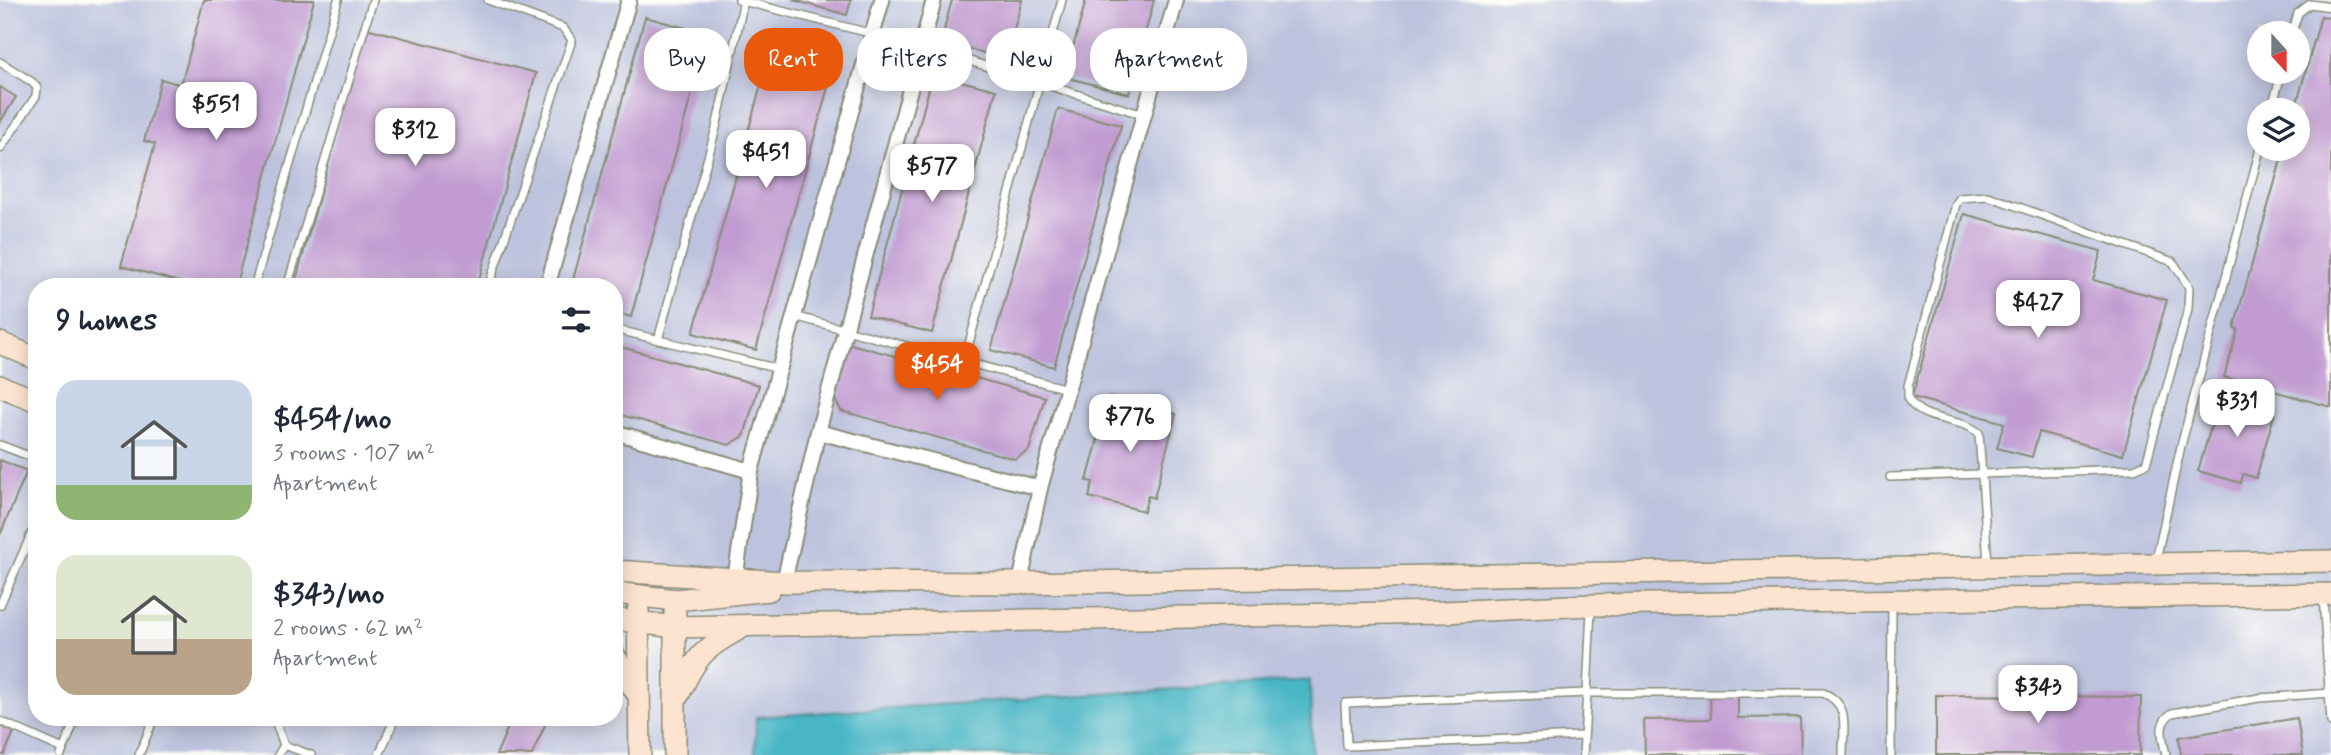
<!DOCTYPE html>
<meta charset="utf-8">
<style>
body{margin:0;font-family:Mynerve,sans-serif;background:#f2f2f3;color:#1f2937;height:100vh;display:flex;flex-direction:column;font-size:26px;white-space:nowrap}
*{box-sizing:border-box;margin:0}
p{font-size:23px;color:#747a83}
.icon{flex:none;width:38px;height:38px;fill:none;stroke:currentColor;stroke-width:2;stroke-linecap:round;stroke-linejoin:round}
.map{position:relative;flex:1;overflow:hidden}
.details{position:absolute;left:28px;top:278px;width:595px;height:448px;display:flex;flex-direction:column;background:#fff;border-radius:28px;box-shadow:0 4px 18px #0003}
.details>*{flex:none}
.top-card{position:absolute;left:644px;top:28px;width:665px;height:63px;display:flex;gap:14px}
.needle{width:46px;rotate:159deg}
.tools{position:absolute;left:2247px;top:21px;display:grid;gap:14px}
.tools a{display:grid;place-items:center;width:63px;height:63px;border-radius:50%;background:#fff;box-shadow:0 4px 18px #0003;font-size:35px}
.price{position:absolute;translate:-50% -60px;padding:0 16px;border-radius:14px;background:#fff;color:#222;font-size:23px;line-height:46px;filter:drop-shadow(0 2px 4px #0008)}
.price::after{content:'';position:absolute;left:50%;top:42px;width:21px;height:16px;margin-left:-10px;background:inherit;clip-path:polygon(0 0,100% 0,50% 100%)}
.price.active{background:#ea580c;color:#fff}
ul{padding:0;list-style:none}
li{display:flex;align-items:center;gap:21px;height:175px;padding:0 28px}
li span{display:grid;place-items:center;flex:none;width:196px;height:140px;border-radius:21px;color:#555}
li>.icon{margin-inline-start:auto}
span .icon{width:84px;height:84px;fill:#fffc;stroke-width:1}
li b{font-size:30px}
h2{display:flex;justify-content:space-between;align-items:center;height:84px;padding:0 28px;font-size:30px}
.tag{padding:0 24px;border-radius:28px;background:#fff;box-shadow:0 4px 18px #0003;font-size:24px;line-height:63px}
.tag.active{background:#ea580c;color:#fff}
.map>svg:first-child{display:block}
</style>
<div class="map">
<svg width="2331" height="755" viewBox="0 0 2331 755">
<rect width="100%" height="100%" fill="#fdfcf7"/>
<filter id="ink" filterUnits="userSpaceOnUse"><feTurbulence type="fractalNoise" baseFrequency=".0143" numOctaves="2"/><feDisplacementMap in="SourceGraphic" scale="14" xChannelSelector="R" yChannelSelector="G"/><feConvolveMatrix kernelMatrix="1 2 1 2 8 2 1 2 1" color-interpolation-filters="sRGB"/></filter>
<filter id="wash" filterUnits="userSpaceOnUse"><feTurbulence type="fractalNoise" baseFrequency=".00686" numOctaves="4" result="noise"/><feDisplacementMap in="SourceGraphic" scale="28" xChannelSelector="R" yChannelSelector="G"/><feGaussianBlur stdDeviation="1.57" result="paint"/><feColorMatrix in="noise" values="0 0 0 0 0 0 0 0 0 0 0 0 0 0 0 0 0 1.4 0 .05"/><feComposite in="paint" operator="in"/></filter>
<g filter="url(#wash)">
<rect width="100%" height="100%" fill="#efdcba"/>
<path fill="#bdc3de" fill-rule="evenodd" d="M0 0H2331V755H0ZM2259 33H2298V72H2259ZM2259 110H2298V149H2259ZM37 287H614V718H37Z"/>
<path fill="#4ab6c6" stroke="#347a7d" stroke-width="2" d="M1310 680 1312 755H755L756 717Z"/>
<g id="blocks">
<g fill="#c19bd2">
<path d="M204 0H314L235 287H198L121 266 155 144 144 141 161 79 181 85Z"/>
<path d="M793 0H851L847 15Z"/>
<path d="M952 0H1022L1006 59 941 41Z"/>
<path d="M1086 0H1154L1129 94 1065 77Z"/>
<path d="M2321 16 2331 18V407L2224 377 2238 329 2234 328 2284 149H2298V110H2295Z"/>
<path d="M645 17 708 34 631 317 614 312V287H571Z"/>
<path d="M366 28 536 73 477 287H294Z"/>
<path d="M776 30 839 47 756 350 693 333Z"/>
<path d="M933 74 996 90 932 333 868 316Z"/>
<path d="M0 87 16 97 0 122Z"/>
<path d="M1058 109 1121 125 1054 367 991 350Z"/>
<path d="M1964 214 2101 251 2093 280 2167 300 2123 455 2039 432 2032 457 1997 448 2004 423 1912 397Z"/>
<path d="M847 343 1045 397 1029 450 1015 459 841 411 832 394Z"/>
<path d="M614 345 759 385 744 436 729 445 614 413Z"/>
<path d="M2221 393 2276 408 2256 478 2243 474 2241 483 2198 471Z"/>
<path d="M1109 397 1176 414 1154 498 1148 496 1144 511 1089 497 1093 482 1087 481Z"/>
<path d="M0 460 27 471 0 535Z"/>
<path d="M1936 695 2141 697 2140 755H1936Z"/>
<path d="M1710 697H1738V718L1800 717 1801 755H1645L1644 720 1711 719Z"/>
<path d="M512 718H548L532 755H496Z"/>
<path d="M2297 718 2303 755H2181L2179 737Z"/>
<path d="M0 726 14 732 4 755H0Z"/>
</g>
</g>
</g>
<g filter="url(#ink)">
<use href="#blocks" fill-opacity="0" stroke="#878c77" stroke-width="2"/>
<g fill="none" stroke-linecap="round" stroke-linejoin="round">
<g stroke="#878c77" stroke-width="10">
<g id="lane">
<path d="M488 0 563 28 572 40 488 287"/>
<path d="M739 0 921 46 1144 115"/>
<path d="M2292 33 2298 13 2310 4 2331 7"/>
<path d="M0 62 32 82 37 88 36 96 0 149"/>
<path d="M2271 110 2282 72"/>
<path d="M254 287 338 0"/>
<path d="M287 287 373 0"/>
<path d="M794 316 1067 389"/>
<path d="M614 329 779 369"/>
<path d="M658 340 716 128 744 0"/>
<path d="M964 362 1062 0"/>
<path d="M0 445 37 459"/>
<path d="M1890 477 2134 469 2146 464 2188 309 2189 287 2173 262 1988 196 1960 198 1956 204 1908 386V399C1924 424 1959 416 1979 433L1988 564"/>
<path d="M2156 560 2181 446 2260 149"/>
<path d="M2323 595 2331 722"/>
<path d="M0 605 37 521"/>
<path d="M274 718 284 745"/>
<path d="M0 721 63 749"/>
<path d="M1583 736 1347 746 1345 703 1587 693 1591 609"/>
<path d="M61 755 76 718"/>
<path d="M139 755 154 718"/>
<path d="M278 755 284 745 311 755"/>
<path d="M379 755 395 718"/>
<path d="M1583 755 1587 693H1823C1851 704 1843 729 1843 755"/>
<path d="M1891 755 1892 603"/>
<path d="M2166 755C2163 738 2156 724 2172 713L2259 698 2331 693"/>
</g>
</g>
<g stroke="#878c77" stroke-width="18">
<g id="street">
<path d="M547 287 629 0"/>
<path d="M614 432 751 471"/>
<path d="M818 432 1040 488"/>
<path d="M735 580 751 471 882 0"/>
<path d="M784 582 818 432 934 0"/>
<path d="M1020 583 1040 488 1176 0"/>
</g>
</g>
<g stroke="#878c77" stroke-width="24">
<g id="secondary">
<path d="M0 343 37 359"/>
<path d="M0 386 37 401"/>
<path d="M614 571 784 582 1020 583 2331 561"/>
<path d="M614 593 676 600 769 590"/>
<path d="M638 610 640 755"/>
<path d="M614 619 675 627 1443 612 1591 605 2331 594"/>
<path d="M614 655 636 692"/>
<path d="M679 694C696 656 704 648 741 628"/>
<path d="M675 755V612"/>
</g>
</g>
<use href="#lane" stroke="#fff" stroke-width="7"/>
<use href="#street" stroke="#fff" stroke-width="14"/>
<use href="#secondary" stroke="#fde4d1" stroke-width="21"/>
</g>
</g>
</svg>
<div class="tools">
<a><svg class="needle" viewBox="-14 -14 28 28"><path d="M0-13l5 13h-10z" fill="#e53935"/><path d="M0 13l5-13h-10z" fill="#747a83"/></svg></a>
<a><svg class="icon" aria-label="layers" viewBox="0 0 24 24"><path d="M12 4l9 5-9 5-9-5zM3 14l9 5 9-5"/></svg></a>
</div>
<b class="price" style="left:216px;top:142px">$551</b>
<b class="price" style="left:415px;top:168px">$312</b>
<b class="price" style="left:766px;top:190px">$451</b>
<b class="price" style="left:932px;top:204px">$577</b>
<b class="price" style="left:2038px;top:340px">$427</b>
<b class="price active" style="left:937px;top:402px">$454</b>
<b class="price" style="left:2237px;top:439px">$331</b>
<b class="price" style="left:1130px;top:454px">$776</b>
<b class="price" style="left:2038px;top:725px">$343</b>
<div class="top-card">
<a class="tag">Buy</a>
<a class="tag active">Rent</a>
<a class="tag">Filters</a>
<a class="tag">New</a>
<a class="tag">Apartment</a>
</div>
<section class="details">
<h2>9 homes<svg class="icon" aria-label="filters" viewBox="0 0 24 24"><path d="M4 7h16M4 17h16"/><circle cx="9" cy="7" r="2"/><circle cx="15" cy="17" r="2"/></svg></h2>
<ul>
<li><span style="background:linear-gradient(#c9d6e8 75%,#8fb573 0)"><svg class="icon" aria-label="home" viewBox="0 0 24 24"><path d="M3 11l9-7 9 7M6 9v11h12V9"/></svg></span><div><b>$454/mo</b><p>3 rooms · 107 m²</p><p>Apartment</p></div></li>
<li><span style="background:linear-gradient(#dfe7d0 60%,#b9a48a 0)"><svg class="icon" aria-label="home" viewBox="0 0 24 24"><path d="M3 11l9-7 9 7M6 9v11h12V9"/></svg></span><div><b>$343/mo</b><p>2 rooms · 62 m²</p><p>Apartment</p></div></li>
</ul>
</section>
</div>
